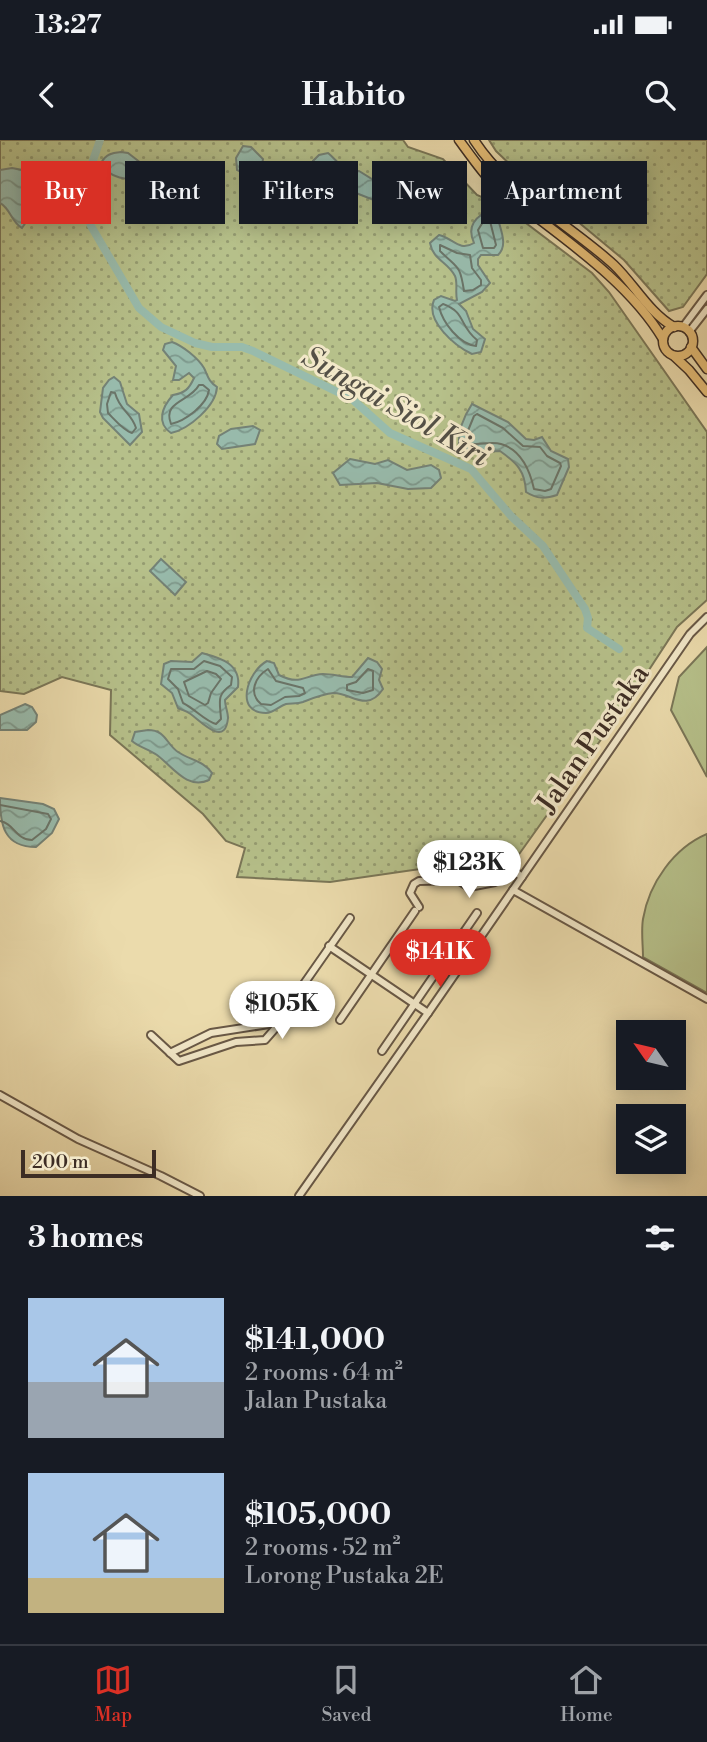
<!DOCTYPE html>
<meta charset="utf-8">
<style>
body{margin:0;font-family:"Libre Bodoni",serif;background:#20242c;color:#f1f3f6;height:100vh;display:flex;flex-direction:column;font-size:26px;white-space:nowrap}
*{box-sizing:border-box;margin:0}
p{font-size:23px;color:#9ea1a6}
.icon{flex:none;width:38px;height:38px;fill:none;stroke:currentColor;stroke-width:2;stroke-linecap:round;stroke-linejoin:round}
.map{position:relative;height:1056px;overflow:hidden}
.sheet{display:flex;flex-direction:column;background:#171b24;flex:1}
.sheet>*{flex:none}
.guide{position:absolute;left:21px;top:21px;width:665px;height:63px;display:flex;gap:14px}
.needle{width:46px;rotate:304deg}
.tools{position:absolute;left:616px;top:880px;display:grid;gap:14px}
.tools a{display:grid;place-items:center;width:70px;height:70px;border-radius:0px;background:#171b24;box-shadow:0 4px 18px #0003;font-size:35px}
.scale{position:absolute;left:21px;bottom:18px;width:135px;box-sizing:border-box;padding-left:7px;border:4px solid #3d2d24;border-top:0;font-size:19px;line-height:24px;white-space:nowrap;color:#3d2d24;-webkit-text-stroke:5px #f2e8c9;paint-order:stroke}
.price{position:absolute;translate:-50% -60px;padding:0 16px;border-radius:24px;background:#fff;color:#222;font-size:23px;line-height:46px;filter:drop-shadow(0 2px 4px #0008)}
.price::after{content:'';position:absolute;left:50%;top:42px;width:21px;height:16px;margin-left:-10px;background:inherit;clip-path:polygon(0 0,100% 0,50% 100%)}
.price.active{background:#d93025;color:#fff}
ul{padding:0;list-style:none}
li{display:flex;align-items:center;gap:21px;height:175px;padding:0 28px}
li span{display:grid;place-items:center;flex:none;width:196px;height:140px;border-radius:0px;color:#555}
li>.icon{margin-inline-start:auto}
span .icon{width:84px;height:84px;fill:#fffc;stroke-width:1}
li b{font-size:30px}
h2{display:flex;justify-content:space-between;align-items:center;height:84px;padding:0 28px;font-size:30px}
.tag{padding:0 24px;border-radius:0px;background:#171b24;box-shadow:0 4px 18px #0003;font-size:24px;line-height:63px}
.tag.active{background:#d93025;color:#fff}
.status{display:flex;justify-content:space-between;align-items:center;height:49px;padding:0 35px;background:#171b24;direction:ltr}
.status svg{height:19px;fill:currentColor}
header{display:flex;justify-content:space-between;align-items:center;height:91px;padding:0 28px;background:#171b24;font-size:32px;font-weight:700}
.dock{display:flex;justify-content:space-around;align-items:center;height:98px;border-top:2px solid #363941;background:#171b24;font-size:19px;color:#9ea1a6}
.dock a{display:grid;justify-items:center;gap:4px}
.dock .active{color:#d93025}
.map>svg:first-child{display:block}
</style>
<div class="status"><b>13:27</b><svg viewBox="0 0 49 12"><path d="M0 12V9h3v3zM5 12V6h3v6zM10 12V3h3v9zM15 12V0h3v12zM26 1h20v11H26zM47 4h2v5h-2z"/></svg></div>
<header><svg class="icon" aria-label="back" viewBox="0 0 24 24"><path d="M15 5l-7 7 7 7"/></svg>Habito<svg class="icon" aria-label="search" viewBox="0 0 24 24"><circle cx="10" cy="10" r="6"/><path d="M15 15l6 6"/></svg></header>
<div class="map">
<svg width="707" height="1056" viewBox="0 0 707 1056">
<defs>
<pattern id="grass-dots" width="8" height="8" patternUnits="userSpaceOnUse" patternTransform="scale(1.75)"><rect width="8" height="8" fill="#b6c08a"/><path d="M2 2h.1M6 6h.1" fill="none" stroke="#959c71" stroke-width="1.8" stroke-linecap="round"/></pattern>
<pattern id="water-waves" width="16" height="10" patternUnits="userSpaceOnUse" patternTransform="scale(1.75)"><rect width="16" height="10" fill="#98bbac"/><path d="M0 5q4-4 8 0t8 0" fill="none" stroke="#7d988c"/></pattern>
</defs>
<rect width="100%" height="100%" fill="#ebdbac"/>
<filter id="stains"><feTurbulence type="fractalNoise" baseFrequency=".00286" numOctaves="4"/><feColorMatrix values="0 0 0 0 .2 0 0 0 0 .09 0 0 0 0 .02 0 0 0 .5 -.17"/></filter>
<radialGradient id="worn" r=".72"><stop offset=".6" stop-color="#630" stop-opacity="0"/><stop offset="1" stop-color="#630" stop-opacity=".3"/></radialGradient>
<g fill="url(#grass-dots)" stroke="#7a7657" stroke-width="2">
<path d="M0 0H403L408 7 443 19 477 55 506 68 592 133 609 152 707 292V460L677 487 630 559 507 731 427 728 330 742 237 737 245 708 226 701 203 674 110 595 111 550 62 537 24 554 0 551Z"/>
<path d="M489 0H707V134L683 167 669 171 624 120 518 32 496 11Z"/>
</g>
<g fill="#b6c08a" stroke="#7a7657" stroke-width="2">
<path d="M707 507V637L671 570 679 537Z"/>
<path d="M707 694V853L643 817C643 805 641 791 643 779 649 743 674 708 707 694Z"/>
</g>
<g fill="url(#water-waves)" stroke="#748276" stroke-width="2">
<path d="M243 6 251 7 263 19 261 30 248 36 237 30 236 18Z"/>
<path d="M121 12 128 13 141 23 144 37C128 41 109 39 101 23 106 14 112 13 121 12Z"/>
<path d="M328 13C338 21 344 34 359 31L372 39 394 42 414 52 417 59 415 73C405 73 400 65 389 66L328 42C319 36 314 32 313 21L319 15Z"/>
<path d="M12 28 22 30 29 40 23 68 26 82 22 88C11 82 11 69 0 63V30Z"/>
<path d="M491 74 498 79C501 91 508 106 498 115H481L478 119V125L490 143 482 152 459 164 466 171 473 189 485 199 481 212 472 214C455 206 425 181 434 160L441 156 455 161 457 160C455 152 458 143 455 136 448 122 433 120 430 103L439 95C453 98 459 112 474 103 469 92 471 82 481 75Z"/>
<path d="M172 202C183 206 198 218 204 228 208 236 208 241 217 247 216 266 189 289 171 293 156 283 162 267 173 255 185 253 189 249 194 238L189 233 179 240H173L176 226 163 210 165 204Z"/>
<path d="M114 237 120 242 127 264 139 274 142 292 130 305 103 278 100 272 103 248 109 240Z"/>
<path d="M472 264 508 282 526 299 534 300 542 297 551 311 568 319 569 327 557 355C545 359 537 359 526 352 525 331 517 323 500 311L469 312 460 308C456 294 464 276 472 264Z"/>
<path d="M253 286 260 290 255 304 222 309 217 304 219 296 231 289Z"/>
<path d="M350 319 375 324 388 320 407 330 431 325 439 330 441 338 431 348 408 349 377 343 340 345 333 333Z"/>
<path d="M161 419 186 442 175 455 150 431Z"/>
<path d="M202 513C221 518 241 524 238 547L225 560C225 566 228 572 228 578 225 610 198 578 189 573 186 571 182 570 178 568L172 553 161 544 164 524 171 521 192 522Z"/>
<path d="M368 518 377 522 382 529 379 540 383 549C367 573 351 553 334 553 322 554 313 558 303 562 297 564 291 563 286 564 279 566 274 573 266 573 234 573 247 532 267 521L274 523 279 535C301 546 304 535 323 534 333 534 342 537 352 537Z"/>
<path d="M25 564 32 567 37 575 36 582 27 590H0V575Z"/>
<path d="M148 590C166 590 166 604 178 612 190 620 204 621 212 633L209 640C187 650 173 627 157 615 148 609 139 607 132 601L135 592Z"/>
<path d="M0 658 43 664 54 669 59 679 52 693 36 707C4 707 0 685 0 658Z"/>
</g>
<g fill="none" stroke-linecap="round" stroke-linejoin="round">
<g stroke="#6a7468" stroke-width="2">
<path d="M490 81 496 105 494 108H483L478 90 483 82Z"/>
<path d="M440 105 457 113 470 115 472 128 481 140V145L473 150 464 151C460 124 458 129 440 111Z"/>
<path d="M443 164C466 172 459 186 477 200L476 206C459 204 443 183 439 167Z"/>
<path d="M199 245H203L209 250C207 265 185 281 171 284 162 261 190 262 199 245Z"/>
<path d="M111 252 115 253C120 271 131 272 136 288L132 293C124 291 115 280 108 273L107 264Z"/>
<path d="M477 274 503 288 523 306 540 307 547 316 560 323 561 326 551 349 545 351 534 349C530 331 522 310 501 304 490 301 478 306 467 303V293L474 276Z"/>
<path d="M204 521 220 526 232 537 231 545C216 555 220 562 221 579L216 584C205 581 195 569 183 563L178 549 168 539 171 529H194Z"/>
<path d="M268 529 276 541 303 548 305 553 299 556 285 557 271 565 261 564C248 553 255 537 268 529Z"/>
<path d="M368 529 373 531V550L363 553 347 550V545L356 542Z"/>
<path d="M207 531 216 534 221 539 211 553 208 563 205 565 189 556 184 542Z"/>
<path d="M0 665 48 674 51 679 46 689 32 700C16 700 14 683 0 681"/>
</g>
<path stroke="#98bbac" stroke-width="8" d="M100 0C89 34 78 50 91 86L139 168 161 187 195 203 212 207H242L253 211 352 259 390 293 471 329 511 376 543 406 585 469 588 478 587 488 619 509"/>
<g stroke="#685846" stroke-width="10">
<g id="minor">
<path d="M683 187 707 155"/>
<path d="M689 192 707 169"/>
<path d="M513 750 707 859"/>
<path d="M419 767 410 753 414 744 419 741 458 740 469 747 495 742 514 731 522 737"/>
<path d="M329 806 428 873"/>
<path d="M340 880 415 771"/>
<path d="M151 895 179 921 236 902 265 900 279 884 301 848 350 778"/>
<path d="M382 911 477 773"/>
<path d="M170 913 211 893 269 884H279"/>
<path d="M0 955 78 999 161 1036 200 1056"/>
<path d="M299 1056 428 873 690 494 707 477"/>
</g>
</g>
<g stroke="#3d2d24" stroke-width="11">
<g id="major">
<path d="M459 0C473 19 486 38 504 54 513 62 525 68 535 76 581 111 633 149 663 199"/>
<path d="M474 0C509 54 568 83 614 125 634 144 649 173 674 187"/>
<circle cx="678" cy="201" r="15"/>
<path d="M691 207 707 229"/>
<path d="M674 216 689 230 707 252"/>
</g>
</g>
<use href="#minor" stroke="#f2e8c9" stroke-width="6"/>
<use href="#major" stroke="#e6be76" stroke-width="8"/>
</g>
<g text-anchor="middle" stroke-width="6" stroke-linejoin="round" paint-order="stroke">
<g font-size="28" fill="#3d2d24" stroke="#f2e8c9">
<text transform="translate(592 598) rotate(-55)" y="10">Jalan Pustaka</text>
</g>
<g font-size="30" font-style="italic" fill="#545046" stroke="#f2e8c9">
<text transform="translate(396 266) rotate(30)" y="10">Sungai Siol Kiri</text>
</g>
</g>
<rect width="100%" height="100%" filter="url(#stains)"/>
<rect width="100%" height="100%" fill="url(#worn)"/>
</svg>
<div class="tools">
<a><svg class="needle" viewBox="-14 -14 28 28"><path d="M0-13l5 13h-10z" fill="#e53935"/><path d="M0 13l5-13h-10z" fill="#9ea1a6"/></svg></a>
<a><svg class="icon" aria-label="layers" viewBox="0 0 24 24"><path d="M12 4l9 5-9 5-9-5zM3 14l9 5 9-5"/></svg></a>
</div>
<div class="scale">200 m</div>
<b class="price" style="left:469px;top:760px">$123K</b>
<b class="price active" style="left:440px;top:849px">$141K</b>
<b class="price" style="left:282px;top:901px">$105K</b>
<div class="guide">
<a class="tag active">Buy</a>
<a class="tag">Rent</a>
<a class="tag">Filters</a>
<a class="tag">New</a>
<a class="tag">Apartment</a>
</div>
</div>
<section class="sheet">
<h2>3 homes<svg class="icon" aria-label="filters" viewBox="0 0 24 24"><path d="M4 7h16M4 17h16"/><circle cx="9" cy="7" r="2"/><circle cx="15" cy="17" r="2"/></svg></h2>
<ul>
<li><span style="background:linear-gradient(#a9c7e8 60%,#9aa5b1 0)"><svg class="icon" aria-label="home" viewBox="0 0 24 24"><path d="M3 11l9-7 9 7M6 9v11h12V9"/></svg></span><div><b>$141,000</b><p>2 rooms · 64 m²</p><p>Jalan Pustaka</p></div></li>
<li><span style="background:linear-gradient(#a9c7e8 75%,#c2b280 0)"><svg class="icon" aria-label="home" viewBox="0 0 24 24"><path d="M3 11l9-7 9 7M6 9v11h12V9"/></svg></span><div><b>$105,000</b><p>2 rooms · 52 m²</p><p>Lorong Pustaka 2E</p></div></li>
</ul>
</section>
<nav class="dock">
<a class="active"><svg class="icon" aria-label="map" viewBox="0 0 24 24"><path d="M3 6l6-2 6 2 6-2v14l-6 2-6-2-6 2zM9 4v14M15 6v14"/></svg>Map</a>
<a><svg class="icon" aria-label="saved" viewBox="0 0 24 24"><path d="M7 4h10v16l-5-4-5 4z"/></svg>Saved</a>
<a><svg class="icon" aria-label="home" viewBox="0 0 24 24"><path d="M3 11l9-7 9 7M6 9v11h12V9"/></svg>Home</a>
</nav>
